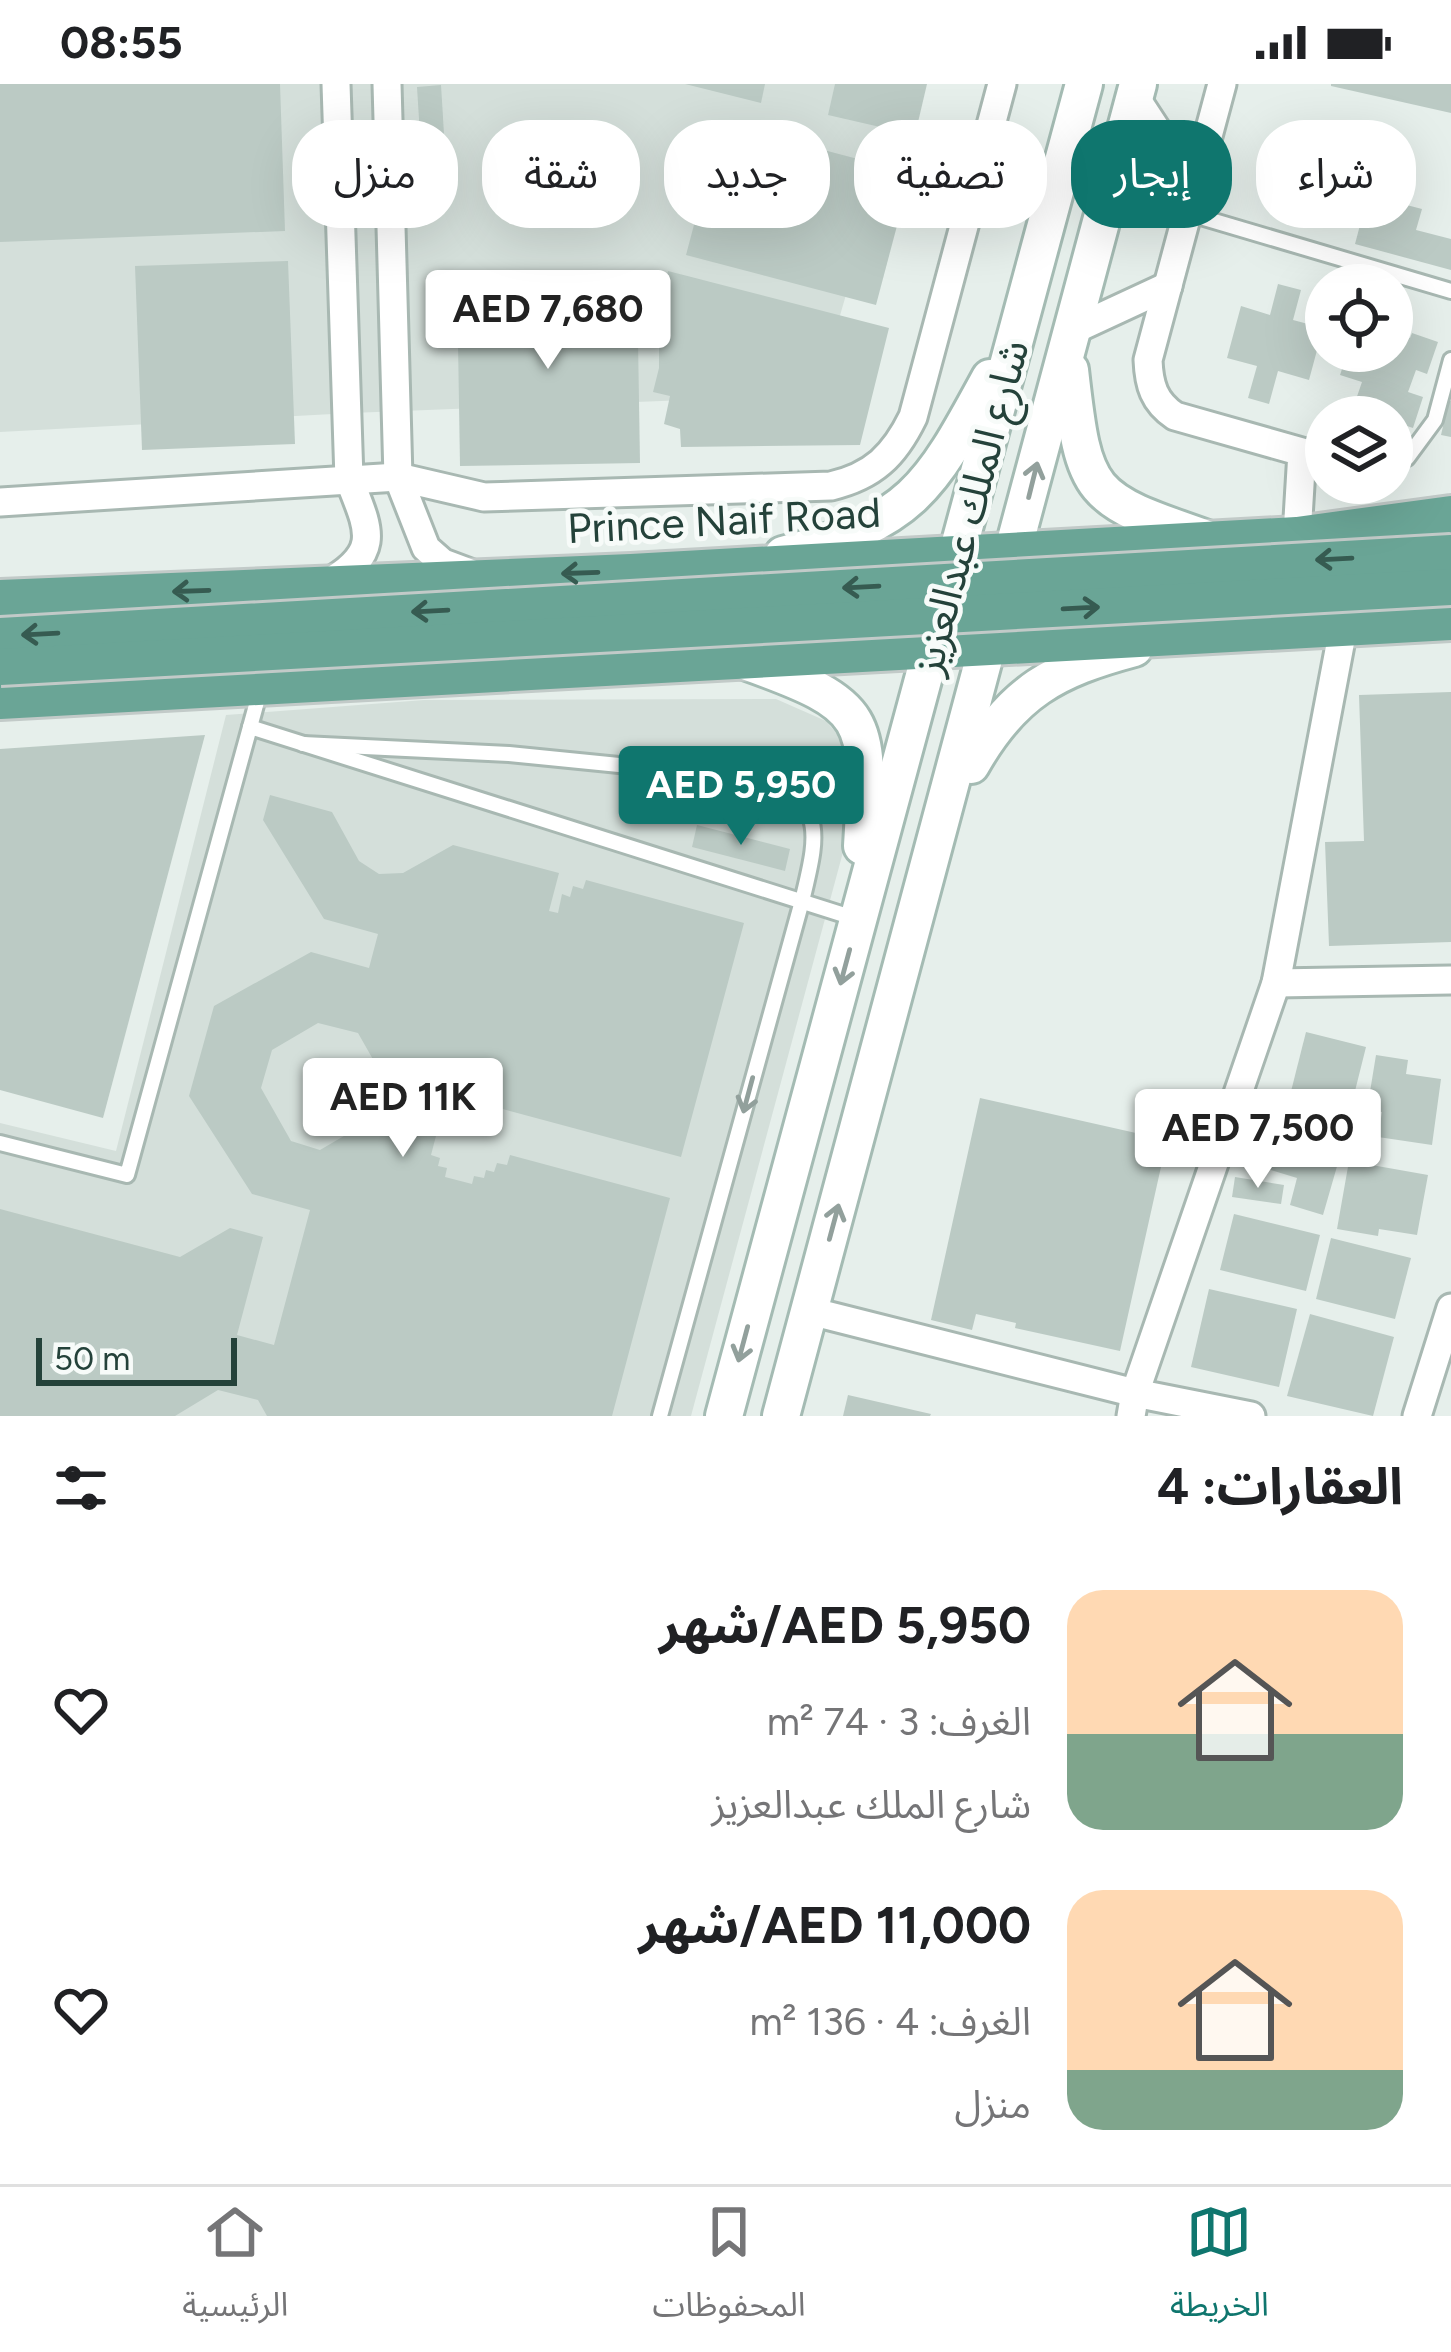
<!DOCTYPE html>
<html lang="ar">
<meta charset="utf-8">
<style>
body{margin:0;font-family:Figtree,"Noto Sans Arabic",sans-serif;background:#f6f6f6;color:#202124;direction:rtl;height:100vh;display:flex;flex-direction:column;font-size:45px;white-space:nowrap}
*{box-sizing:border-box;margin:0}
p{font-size:39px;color:#757577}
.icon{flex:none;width:66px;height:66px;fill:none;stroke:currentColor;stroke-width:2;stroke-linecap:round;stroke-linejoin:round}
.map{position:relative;height:1332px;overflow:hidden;direction:ltr}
.panel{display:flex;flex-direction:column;background:#fff;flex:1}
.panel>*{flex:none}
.top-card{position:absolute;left:36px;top:36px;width:1380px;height:108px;direction:rtl;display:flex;gap:24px}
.fabs{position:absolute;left:1305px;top:180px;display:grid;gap:24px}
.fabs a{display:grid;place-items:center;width:108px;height:108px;border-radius:50%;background:#fff;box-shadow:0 12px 48px #0002;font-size:60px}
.scale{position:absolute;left:36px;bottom:30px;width:201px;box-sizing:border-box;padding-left:12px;border:6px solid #24423a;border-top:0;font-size:33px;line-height:42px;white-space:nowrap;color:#24423a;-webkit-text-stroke:9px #f7fbf9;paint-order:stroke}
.price{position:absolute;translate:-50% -102px;padding:0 27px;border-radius:12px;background:#fff;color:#222;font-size:39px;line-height:78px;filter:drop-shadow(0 3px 6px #0008)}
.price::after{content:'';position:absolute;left:50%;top:72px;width:36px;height:27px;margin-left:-18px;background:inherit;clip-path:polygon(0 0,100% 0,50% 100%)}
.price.on{background:#0f766e;color:#fff}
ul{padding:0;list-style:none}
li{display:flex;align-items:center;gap:36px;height:300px;padding:0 48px}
li span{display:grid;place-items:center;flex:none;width:336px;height:240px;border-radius:36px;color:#555}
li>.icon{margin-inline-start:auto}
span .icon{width:144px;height:144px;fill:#fffc;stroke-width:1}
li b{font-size:51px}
h2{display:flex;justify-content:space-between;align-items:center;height:144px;padding:0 48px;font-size:51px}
.chip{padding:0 42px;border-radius:48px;background:#fff;box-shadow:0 12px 48px #0002;font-size:42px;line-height:108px}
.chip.on{background:#0f766e;color:#fff}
.status{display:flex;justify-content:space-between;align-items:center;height:84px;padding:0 60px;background:#fff;direction:ltr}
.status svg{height:33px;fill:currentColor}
.dock{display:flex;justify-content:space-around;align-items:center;height:168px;border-top:3px solid #e0e0e0;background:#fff;font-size:33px;color:#757577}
.dock a{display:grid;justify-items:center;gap:6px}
.dock .on{color:#0f766e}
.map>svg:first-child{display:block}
</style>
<div class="status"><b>08:55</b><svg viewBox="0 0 49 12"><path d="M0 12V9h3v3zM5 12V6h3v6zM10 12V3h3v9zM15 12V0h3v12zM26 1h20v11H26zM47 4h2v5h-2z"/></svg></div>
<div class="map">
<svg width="1451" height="1332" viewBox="0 0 1451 1332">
<rect width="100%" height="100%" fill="#e6efeb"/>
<g fill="#d4dfda">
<path d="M0 0H907L817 311 351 329 0 348Z"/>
<path d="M776 615 826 637 855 671 853 731 691 1332H0V1039L116 1067 226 631 424 616Z"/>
</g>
<g fill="#bbcac4" fill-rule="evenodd">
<path d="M0 0H280L285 147 0 158Z"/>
<path d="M685 0H765L761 19Z"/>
<path d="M835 0H927L915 51 828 31Z"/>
<path d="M1331 0H1451V29L1331 2Z"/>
<path d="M441 1 445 66 421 67 417 3Z"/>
<path d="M721 39 911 89 876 221 686 171Z"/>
<path d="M1368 111 1422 125 1416 146 1451 155V186L1355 160Z"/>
<path d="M288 177 295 360 142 366 135 182Z"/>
<path d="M668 187 889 244 860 361 681 363 680 345 664 340 670 312 653 308 659 284V222Z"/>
<path d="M637 195 640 379 460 382 457 197Z"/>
<path d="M1278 200 1301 206 1293 236 1323 244 1309 296 1278 287 1269 320 1248 314 1257 282 1227 274 1241 222 1270 231Z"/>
<path d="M1392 248 1410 254 1412 249 1438 258 1427 290 1416 286 1408 308 1423 313 1413 344 1392 337V333L1353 324 1362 298 1340 291 1348 267H1392Z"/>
<path d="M1449 316 1451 317V353L1441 351Z"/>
<path d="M1451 608V858L1329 862 1325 758 1364 757 1359 611Z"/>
<path d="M205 651 103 1034 0 1006V665Z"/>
<path d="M270 711 332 728 359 777 379 790 403 789 453 761 559 789 549 827 558 829 562 810 570 813 573 802 583 805 586 796 744 839 681 1073 447 1010 431 1071 440 1074 438 1082 447 1084 445 1093 472 1100 474 1092 484 1094 486 1086 494 1088 497 1079 507 1081 510 1071 670 1114 612 1332H267L258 1316 218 1306 175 1332H0V1125L180 1173 230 1144 263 1153 237 1251 274 1261 310 1126 252 1110 189 1012 214 922 311 868 369 884 378 850 324 835 263 736ZM318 939 358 949 383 993 381 1019 373 1035 320 1066 291 1057 261 1004 272 966Z"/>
<path d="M697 741 790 765 785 787 692 763Z"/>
<path d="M1306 948 1366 963 1344 1051 1284 1035Z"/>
<path d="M1376 971 1408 976 1406 990 1441 995 1432 1061 1378 1053 1382 1028 1367 1026Z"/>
<path d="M980 1014 1167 1056 1120 1267 1015 1244 1016 1239 976 1230 972 1246 931 1236Z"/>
<path d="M1269 1053 1340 1072 1323 1131 1290 1121 1297 1094 1261 1083Z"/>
<path d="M1349 1077 1428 1091 1417 1151 1379 1145 1378 1152 1337 1145Z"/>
<path d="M1235 1093 1284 1101 1281 1120 1232 1113Z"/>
<path d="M1234 1130 1320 1151 1306 1207 1220 1186Z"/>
<path d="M1331 1154 1411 1174 1395 1235 1316 1215Z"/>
<path d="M1209 1205 1297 1225 1279 1303 1191 1283Z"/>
<path d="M1310 1230 1394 1253 1373 1332 1287 1312Z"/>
<path d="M848 1311 931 1330 930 1332H843Z"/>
</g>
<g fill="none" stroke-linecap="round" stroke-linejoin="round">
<g stroke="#a8b8b2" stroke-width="20">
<g id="lane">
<path d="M1187 129 1451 207"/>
<path d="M1392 373 1407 374 1435 336 1451 276"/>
<path d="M250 643 857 835"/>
<path d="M303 660 509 670 739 693C826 712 821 740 802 817L660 1332"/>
<path d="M0 1059 127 1091 261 603"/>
</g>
</g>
<g stroke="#a8b8b2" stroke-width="33">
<g id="street">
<path d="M387 0 398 393 426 464 443 479 475 491"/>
<path d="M1222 0 1148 276C1149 301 1154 318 1175 332L1302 368 1297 451"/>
<path d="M1135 13 1194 103"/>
<path d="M1071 247 1168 202"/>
<path d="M0 418 398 393 484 413 831 402C873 392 894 372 913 333L1002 0"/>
<path d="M326 500C383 468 369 446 349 395L336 0"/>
<path d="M1276 899 1451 896"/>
<path d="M810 1227 1135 1309 1251 1332"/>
<path d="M1131 1332 1135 1309 1276 899 1343 545"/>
<path d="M1417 1332 1451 1224"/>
</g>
</g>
<g stroke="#a4bbb3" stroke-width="42">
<g id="secondary">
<path d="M1070 286C1084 412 1088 414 1207 455"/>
<path d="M783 471C912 437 928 408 990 294"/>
<path d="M745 577C871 622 870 632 862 762"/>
<path d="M971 681C1012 608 1055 585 1134 564"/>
<path d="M724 1332 1084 0"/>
<path d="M781 1332 1138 0"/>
</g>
</g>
<g stroke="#c2cac8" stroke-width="42">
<g id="primary">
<path d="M0 514 631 488 1297 451 1451 430"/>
<path d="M0 617 1451 538"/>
</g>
</g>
<use href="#lane" stroke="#fff" stroke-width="14"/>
<use href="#street" stroke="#fff" stroke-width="27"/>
<use href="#secondary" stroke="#fff" stroke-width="36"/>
<use href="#primary" stroke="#6aa596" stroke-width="36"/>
<g stroke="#c2cac8" stroke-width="42" stroke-linecap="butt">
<g id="primary-bridge">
<path d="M0 552 1451 469"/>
<path d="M0 583 1451 503"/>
</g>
</g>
<use href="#primary-bridge" stroke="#6aa596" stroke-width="36"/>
</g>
<defs><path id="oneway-shaft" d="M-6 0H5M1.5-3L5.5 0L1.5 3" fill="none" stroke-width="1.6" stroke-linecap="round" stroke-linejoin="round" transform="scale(3)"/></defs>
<g stroke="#92a09c">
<use href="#oneway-shaft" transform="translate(1033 396) rotate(-76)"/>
<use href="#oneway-shaft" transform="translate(845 883) rotate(105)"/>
<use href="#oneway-shaft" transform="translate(748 1011) rotate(105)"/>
<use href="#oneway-shaft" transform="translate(834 1138) rotate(-75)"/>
<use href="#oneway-shaft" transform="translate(743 1260) rotate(105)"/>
</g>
<g stroke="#365b51">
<use href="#oneway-shaft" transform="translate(1334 475) rotate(177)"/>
<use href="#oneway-shaft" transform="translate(580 489) rotate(178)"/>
<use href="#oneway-shaft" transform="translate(861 503) rotate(177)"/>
<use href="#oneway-shaft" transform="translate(191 507) rotate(178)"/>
<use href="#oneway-shaft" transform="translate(1081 524) rotate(-3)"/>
<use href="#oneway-shaft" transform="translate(430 527) rotate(177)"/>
<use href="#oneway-shaft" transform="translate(40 550) rotate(177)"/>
</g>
<g text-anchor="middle" stroke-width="10" stroke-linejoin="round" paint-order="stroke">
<g font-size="42" fill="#24423a" stroke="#f7fbf9">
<text transform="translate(970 423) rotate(-75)" y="15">شارع الملك عبدالعزيز</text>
<text transform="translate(724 436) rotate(-3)" y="15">Prince Naif Road</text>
</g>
</g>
</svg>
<div class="fabs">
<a><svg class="icon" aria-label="locate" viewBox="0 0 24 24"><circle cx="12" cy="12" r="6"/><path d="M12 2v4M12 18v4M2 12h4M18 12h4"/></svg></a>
<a><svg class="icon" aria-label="layers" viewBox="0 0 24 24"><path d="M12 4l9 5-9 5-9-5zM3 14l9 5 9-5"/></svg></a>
</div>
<div class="scale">50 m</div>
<b class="price" style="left:548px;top:288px">AED 7,680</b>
<b class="price on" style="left:741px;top:764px">AED 5,950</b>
<b class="price" style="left:403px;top:1076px">AED 11K</b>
<b class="price" style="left:1258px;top:1107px">AED 7,500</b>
<div class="top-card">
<a class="chip">شراء</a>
<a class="chip on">إيجار</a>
<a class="chip">تصفية</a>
<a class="chip">جديد</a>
<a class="chip">شقة</a>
<a class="chip">منزل</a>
</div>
</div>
<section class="panel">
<h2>العقارات: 4<svg class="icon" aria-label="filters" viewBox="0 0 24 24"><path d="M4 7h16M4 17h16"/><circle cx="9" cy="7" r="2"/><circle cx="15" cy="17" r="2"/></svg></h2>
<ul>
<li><span style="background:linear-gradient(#ffd9b3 60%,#7fa58c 0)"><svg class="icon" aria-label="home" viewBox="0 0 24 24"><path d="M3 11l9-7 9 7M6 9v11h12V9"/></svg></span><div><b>AED 5,950/شهر</b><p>الغرف: 3 · 74 m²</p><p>شارع الملك عبدالعزيز</p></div><svg class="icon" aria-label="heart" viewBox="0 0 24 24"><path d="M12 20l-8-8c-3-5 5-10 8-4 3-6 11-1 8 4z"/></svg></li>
<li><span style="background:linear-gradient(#ffd9b3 75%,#7fa58c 0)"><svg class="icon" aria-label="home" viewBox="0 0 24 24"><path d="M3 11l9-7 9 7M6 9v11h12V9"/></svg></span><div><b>AED 11,000/شهر</b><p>الغرف: 4 · 136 m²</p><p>منزل</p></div><svg class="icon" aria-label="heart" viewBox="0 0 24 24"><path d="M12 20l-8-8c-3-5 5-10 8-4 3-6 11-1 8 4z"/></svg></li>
</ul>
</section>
<nav class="dock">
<a class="on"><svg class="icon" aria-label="map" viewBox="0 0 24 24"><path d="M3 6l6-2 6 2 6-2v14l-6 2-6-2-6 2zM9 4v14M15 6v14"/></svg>الخريطة</a>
<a><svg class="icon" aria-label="saved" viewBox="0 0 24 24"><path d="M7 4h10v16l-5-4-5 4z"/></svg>المحفوظات</a>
<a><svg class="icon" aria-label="home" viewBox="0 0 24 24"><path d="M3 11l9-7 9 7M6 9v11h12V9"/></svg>الرئيسية</a>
</nav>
